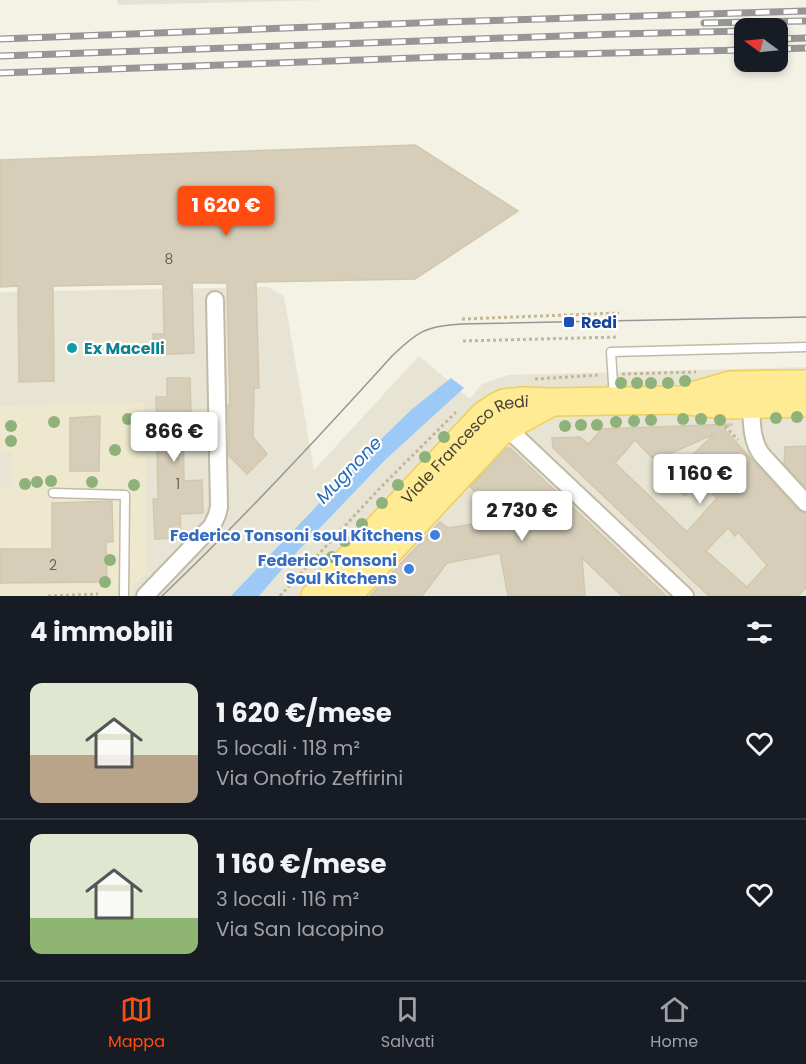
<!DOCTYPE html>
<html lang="it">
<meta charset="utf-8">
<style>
body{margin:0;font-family:Poppins,sans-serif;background:#242831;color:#f1f3f6;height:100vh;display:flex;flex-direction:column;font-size:22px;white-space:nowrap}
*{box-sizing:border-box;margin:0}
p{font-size:20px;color:#9ea1a6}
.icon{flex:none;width:33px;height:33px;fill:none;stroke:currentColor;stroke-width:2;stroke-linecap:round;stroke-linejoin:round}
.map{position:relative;height:596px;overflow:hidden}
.details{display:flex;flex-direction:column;background:#171b24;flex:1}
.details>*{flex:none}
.needle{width:39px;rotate:285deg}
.fabs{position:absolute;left:734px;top:18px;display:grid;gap:12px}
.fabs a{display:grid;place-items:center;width:54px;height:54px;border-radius:12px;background:#171b24;box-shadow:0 3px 9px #0003;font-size:30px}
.price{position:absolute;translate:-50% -51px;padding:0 14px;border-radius:6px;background:#fff;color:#222;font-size:20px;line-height:39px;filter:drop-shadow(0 2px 3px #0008)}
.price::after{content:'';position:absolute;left:50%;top:36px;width:18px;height:14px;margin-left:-9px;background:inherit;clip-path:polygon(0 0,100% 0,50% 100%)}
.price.current{background:#ff4c11;color:#fff}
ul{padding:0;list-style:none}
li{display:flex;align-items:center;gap:18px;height:150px;padding:0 30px}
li+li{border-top:2px solid #363941}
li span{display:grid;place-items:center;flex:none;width:168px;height:120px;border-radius:12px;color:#555}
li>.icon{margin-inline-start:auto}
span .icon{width:72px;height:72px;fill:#fffc;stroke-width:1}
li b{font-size:26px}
h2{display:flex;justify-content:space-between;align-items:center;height:72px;padding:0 30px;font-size:26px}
.tab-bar{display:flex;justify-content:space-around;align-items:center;height:84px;border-top:2px solid #363941;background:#171b24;font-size:16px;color:#9ea1a6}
.tab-bar a{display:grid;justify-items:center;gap:3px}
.tab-bar .current{color:#ff4c11}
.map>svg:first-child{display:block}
</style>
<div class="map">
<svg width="806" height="596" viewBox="0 0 806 596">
<rect width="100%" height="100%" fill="#f4f1e5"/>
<path fill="#e8e4d3" d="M268 287 284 296 314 470 419 356 470 399 482 384 508 375 806 367V596H0V292Z"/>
<path fill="#e6e2da" d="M117 0H330L118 5Z"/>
<path fill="#eee8ce" d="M144 403 147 573 132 587 131 596H0V488L12 487 11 452H0V406Z"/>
<path fill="#9dc9f6" d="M451 378 464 388 385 460 296 553 259 596H231L373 447 411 410Z"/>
<g fill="#d7ceba" stroke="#d2c7ad" stroke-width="1.5" fill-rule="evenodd">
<path d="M415 145 518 211 415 279 256 282 259 388H254L253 437 267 454 247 474 229 456 228 405H230L227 283H192L194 353 154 355 153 334H164L163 284 53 286 54 381 19 382 18 286 0 287V160Z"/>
<path d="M167 378H190L191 412H183L184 481 202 480 203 513 180 514 181 538 155 539 153 499H158L156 397H167Z"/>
<path d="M100 416 99 471H70V418Z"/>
<path d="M733 424 724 429 798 510 806 513V588L798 596H709L553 448 552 438 580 437 588 444 602 429ZM714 434 668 479 685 496 701 481 717 498 687 532 615 463 635 440 652 458 656 460ZM728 528 735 536 738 532 767 565 747 587 706 551Z"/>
<path d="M806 446V487L784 464 785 447Z"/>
<path d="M507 448H510L666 596H622L582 558 585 596H508L500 553 447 563 422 596H370L440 522 448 528 493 521 490 505 470 487Z"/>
<path d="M112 501 113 542H106L107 582 0 583V549H52V503Z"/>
</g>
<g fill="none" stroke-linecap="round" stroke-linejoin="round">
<g stroke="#c0baa7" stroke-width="11">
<g id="service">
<path d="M614 399 611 352 806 347"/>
<path d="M53 493 125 495 124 596"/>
</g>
</g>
<g stroke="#c0baa7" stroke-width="20">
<g id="minor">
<path d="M751 405C752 422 751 439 761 454L806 503"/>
<path d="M506 427 685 596"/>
<path d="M145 596 212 526 217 515 219 507 215 300"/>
</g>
</g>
<g stroke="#edcf5b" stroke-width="30">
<g id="primary">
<path d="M692 396 731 385 806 384"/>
<path id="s1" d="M315 596 484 415 496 407 504 403 523 401 551 402 679 400 727 405 806 403"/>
<path d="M347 596 499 433 514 423 550 403"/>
</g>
</g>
<g stroke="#c3b897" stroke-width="3" stroke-dasharray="3 3" stroke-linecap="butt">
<path d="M462 319 619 313"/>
<path d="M463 341 619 337"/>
<path d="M622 374 696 372"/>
<path d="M535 379 600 375"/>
<path d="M725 426 738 440"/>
<path d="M48 596 98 594"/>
<path d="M280 596 379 489 456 412"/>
</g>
<use href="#service" stroke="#fff" stroke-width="8"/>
<use href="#minor" stroke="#fff" stroke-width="16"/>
<use href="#primary" stroke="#ffeb93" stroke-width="27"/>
<path stroke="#969696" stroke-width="1.5" d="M162 596C242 520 318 438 392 356 418 331 426 326 462 324L806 317"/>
<g stroke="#969696" stroke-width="7">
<g id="rail">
<path d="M704 23 806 21"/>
<path d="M0 39 443 22 806 11"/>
<path d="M777 39 806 38"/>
<path d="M777 49 806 48"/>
<path d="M0 56 618 34 744 31"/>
<path d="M0 73 443 57 744 50"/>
</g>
</g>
<use href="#rail" stroke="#fff" stroke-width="4.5" stroke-dasharray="14" stroke-linecap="butt"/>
</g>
<g fill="#8fb17a">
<circle cx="685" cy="381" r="6"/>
<circle cx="621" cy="383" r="6"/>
<circle cx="637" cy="383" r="6"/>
<circle cx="651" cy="383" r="6"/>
<circle cx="668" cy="383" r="6"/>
<circle cx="797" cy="417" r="6"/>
<circle cx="776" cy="418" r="6"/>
<circle cx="128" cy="419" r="6"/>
<circle cx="683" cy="419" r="6"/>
<circle cx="701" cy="419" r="6"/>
<circle cx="651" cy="420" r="6"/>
<circle cx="720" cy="420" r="6"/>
<circle cx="634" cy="421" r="6"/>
<circle cx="54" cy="422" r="6"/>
<circle cx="616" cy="422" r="6"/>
<circle cx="581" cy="425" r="6"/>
<circle cx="597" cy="425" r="6"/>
<circle cx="11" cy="426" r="6"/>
<circle cx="565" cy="426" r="6"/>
<circle cx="444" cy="437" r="6"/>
<circle cx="11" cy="441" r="6"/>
<circle cx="115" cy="450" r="6"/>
<circle cx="425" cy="457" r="6"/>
<circle cx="51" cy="481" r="6"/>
<circle cx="37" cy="482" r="6"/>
<circle cx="92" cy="482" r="6"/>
<circle cx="25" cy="484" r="6"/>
<circle cx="134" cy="485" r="6"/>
<circle cx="398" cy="485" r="6"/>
<circle cx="382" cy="503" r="6"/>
<circle cx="362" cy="524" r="6"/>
<circle cx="345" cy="541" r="6"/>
<circle cx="332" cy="557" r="6"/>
<circle cx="110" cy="560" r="6"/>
<circle cx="309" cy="580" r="6"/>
<circle cx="105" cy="582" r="6"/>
</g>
<rect fill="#1a4fb4" stroke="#fff" stroke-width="2" x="563" y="316" width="12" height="12" rx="3"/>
<circle fill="#0f9aa8" stroke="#fff" stroke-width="2" cx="72" cy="348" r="6"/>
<g fill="#3f7fe0" stroke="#fff" stroke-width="2">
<circle cx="435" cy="535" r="6"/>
<circle cx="409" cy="569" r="6"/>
</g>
<g text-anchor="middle" stroke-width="4.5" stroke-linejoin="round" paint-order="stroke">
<g font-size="14" fill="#6b6556">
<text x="169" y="264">8</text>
<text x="178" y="489">1</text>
<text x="53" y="570">2</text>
</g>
<g font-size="16" font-weight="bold" fill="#164399" stroke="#fff" text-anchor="start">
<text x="581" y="328">Redi</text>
</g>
<g font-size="16" font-weight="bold" fill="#0d838f" stroke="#fff" text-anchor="start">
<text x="84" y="354">Ex Macelli</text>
</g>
<g font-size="16" fill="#474234" stroke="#fff">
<text dy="6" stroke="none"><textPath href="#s1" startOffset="213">Viale Francesco Redi</textPath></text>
</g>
<g font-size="16" font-weight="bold" fill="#366cbe" stroke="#fff" text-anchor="end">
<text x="423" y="541">Federico Tonsoni soul Kitchens</text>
<text x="397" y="566">Federico Tonsoni<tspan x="397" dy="18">Soul Kitchens</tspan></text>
</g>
<g font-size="18" font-style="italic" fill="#256dbb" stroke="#fff">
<text transform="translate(349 470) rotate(-46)" y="6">Mugnone</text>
</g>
</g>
</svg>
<div class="fabs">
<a><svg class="needle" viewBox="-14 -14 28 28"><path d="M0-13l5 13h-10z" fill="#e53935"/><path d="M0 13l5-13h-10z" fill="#9ea1a6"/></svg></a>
</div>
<b class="price current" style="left:226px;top:237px">1 620 €</b>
<b class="price" style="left:174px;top:463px">866 €</b>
<b class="price" style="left:700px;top:505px">1 160 €</b>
<b class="price" style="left:522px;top:542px">2 730 €</b>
</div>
<section class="details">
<h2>4 immobili<svg class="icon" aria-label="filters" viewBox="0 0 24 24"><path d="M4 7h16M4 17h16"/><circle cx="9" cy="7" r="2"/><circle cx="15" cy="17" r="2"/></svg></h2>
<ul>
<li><span style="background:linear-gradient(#dfe7d0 60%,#b9a48a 0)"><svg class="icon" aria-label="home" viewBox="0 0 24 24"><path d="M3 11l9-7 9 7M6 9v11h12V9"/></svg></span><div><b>1 620 €/mese</b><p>5 locali · 118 m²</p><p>Via Onofrio Zeffirini</p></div><svg class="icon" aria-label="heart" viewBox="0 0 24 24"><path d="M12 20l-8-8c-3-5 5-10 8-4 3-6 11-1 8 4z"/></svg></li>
<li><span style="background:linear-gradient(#dfe7d0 70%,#8fb573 0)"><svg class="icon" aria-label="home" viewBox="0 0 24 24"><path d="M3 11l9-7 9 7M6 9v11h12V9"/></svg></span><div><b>1 160 €/mese</b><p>3 locali · 116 m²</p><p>Via San Iacopino</p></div><svg class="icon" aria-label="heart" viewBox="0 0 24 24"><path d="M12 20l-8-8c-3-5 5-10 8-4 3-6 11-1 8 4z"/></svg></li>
</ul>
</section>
<nav class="tab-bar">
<a class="current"><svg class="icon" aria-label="map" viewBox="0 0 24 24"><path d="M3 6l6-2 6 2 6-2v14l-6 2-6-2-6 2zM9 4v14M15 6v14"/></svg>Mappa</a>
<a><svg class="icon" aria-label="saved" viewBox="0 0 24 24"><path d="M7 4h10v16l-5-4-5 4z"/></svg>Salvati</a>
<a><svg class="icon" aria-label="home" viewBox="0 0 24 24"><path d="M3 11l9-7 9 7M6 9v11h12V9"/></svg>Home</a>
</nav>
